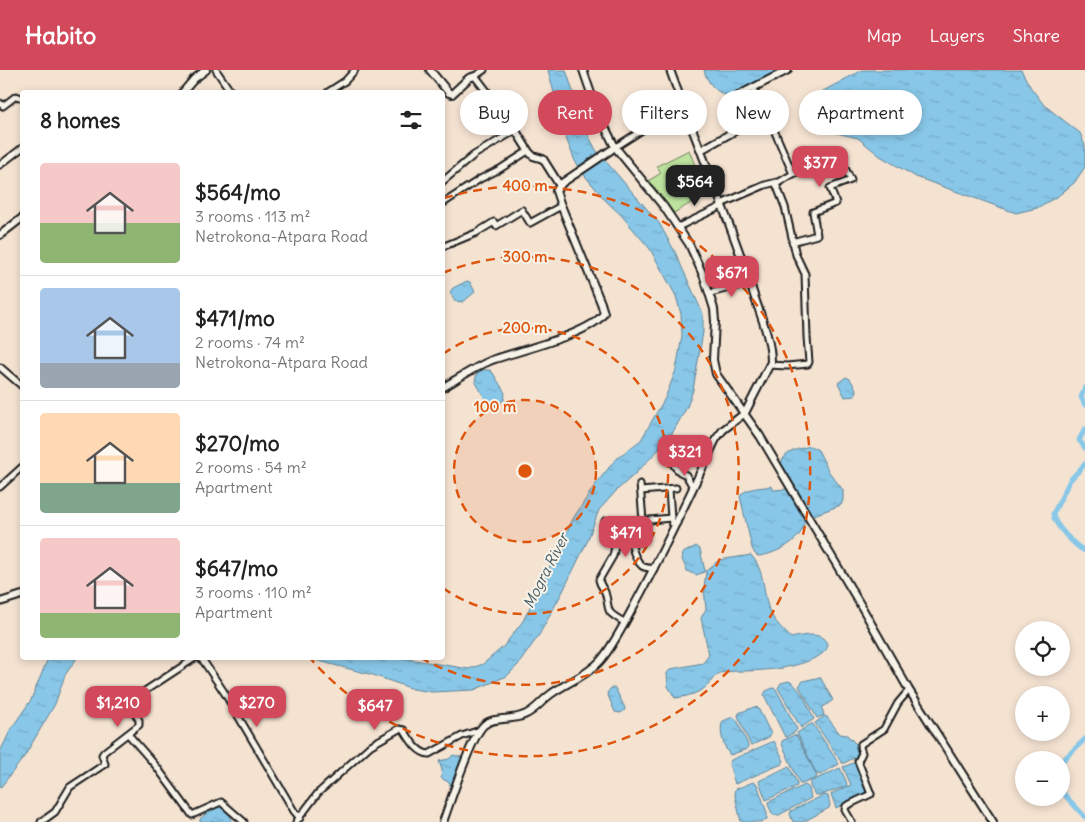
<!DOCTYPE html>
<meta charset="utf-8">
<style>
body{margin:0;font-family:Delius,sans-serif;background:#f2f2f2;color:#222;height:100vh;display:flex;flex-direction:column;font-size:19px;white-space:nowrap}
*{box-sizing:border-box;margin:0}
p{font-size:16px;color:#767676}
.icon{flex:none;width:28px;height:28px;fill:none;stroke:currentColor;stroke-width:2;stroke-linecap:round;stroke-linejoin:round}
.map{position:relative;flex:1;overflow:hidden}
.panel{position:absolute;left:20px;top:20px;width:425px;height:570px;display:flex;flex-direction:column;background:#fff;border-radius:5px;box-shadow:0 2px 8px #0003}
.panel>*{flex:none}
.guide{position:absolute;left:460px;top:20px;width:475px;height:45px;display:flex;gap:10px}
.controls{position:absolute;left:1015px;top:551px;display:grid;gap:10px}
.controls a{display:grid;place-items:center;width:55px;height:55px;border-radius:50%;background:#fff;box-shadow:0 2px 8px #0003;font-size:25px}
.price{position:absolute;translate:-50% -42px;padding:0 11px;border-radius:10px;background:#d1495b;color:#fff;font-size:16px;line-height:32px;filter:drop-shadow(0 1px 2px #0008)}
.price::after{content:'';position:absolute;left:50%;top:30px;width:15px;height:11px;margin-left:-8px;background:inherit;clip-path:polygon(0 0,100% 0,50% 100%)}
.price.active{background:#222;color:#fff}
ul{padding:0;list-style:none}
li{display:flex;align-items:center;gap:15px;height:125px;padding:0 20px}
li+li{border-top:1px solid #e0e0e0}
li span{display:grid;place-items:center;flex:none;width:140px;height:100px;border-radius:5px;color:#555}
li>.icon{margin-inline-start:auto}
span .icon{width:60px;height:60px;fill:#fffc;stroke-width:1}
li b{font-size:21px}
h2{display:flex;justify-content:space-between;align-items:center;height:60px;padding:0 20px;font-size:21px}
.pill{padding:0 18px;border-radius:22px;background:#fff;box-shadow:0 2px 8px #0003;font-size:18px;line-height:45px}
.pill.active{background:#d1495b;color:#fff}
header{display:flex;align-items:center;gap:30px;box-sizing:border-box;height:70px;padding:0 25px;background:#d1495b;color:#fff}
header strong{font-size:24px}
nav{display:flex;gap:28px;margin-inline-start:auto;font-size:18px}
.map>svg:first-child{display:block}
</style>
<header>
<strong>Habito</strong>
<nav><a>Map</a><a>Layers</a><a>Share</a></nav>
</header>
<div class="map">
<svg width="1085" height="752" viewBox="0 0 1085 752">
<defs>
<pattern id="water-ripples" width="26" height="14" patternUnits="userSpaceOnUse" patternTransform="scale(1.25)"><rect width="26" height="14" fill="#88c7e8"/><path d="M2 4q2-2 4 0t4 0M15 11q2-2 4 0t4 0" fill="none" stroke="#75aac6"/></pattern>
</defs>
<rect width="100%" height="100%" fill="#f5e3d2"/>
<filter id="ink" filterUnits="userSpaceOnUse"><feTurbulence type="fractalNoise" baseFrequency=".02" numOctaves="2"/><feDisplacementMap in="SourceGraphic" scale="10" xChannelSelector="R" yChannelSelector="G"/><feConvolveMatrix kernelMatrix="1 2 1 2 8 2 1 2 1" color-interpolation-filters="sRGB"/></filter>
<g filter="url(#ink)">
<path fill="#bce29d" stroke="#6c7f5c" d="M689 80 706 124 674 143 648 111 661 103 657 96Z"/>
<g fill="url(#water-ripples)" stroke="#5d8396">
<path d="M548 0H566L585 59 596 80 659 153 675 182 703 244V262L693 320 687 337 669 369 635 404 617 420 599 440 587 472 563 521 539 565 518 595 507 606 474 620 432 622 413 619 373 605 307 588H403L469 599 483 594 503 577 523 551 574 447 595 415 616 389 641 370 665 328 676 300 682 266 681 244 676 226 650 179 621 145 606 131 585 106 575 91 566 68Z"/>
<path d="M704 0H782L731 27C717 24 707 13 704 0Z"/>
<path d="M862 0H1021L1031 18 1044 35 1080 63 1085 76V97L1074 113 1058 126 1037 138 1016 143 916 107 880 86 858 68 836 63 825 56 815 44 814 26Z"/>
<path d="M467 211 470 212 475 222 463 232 455 231 450 222 453 218Z"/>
<path d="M483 300H490L493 303 505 323 504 330 492 338 490 337 475 311 477 303Z"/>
<path d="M846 307 850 309 856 319 855 326 845 327 838 313Z"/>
<path d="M810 376 818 380 829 402 843 420V430L841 435 814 445 809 443 781 395C783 381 799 379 810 376Z"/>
<path d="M772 416 773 420 788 419C793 428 804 441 804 451 805 470 774 485 758 486L755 484 752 478 740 426C746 417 762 418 772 416Z"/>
<path d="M696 476 700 479 705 501 704 502 696 505 687 501 682 489 683 483Z"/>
<path d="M751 485C764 499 763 519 768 537 772 550 782 558 791 568 801 566 822 560 827 574 829 579 823 583 819 586 797 598 772 600 747 601 738 601 729 601 720 603 714 606 713 609 709 614 701 623 686 627 675 628L668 616 667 603 671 599 703 593 709 585 701 548 706 539 704 518 706 501 719 490Z"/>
<path d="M48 588H77L65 605 55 634 24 687 0 718V682L11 659 31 630Z"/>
<path d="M820 607 833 630 822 638 824 645 817 648 799 616 803 611Z"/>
<path d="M789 611C801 617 809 638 814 649L801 658 778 618 781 613Z"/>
<path d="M611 618H615L625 638 624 641 620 643 615 642 607 623Z"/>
<path d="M773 618 776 619 797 659 795 662 786 667 784 665 764 625 766 621Z"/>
<path d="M754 637 758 638 771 664 769 667 752 675 750 674 738 646 739 643Z"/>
<path d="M824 646 827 647 840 664 847 665 856 674 861 683 860 685 844 693H842L815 653Z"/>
<path d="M733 647 737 650 748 675 747 679 730 685C724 678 718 660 723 651Z"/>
<path d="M811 654H813L839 694 820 705 816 703 797 663Z"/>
<path d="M794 665 797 666 817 706 816 708 802 714H800L782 674V671Z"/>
<path d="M774 671 784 691 782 694 735 714 729 694 731 690Z"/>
<path d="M453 685 461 687 462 689 452 719 450 716V713L441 708 442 700 439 691 449 689Z"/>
<path d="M856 692 870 722 836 738 831 724 851 715 843 697Z"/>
<path d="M789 696 797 713V716L766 730 759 711Z"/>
<path d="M840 698 846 711 847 716 821 725H815L810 716V712Z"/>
<path d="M753 712 757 714 767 743V749L761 752H741L734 721 736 719Z"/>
<path d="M805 715 809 718 811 728 779 745H773L769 737 768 732Z"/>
<path d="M824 725 828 726 830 735 829 738 803 752H793L790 744 791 741Z"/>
<path d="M221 736C226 740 230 744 232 750L231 752H200V749C206 744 212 737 221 736Z"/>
</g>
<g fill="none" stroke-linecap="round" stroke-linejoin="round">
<g stroke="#88c7e8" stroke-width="5">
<path d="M1085 318 1081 327 1085 335"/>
<path d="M1085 359 1079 370 1085 378"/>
<path d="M1085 394 1070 410 1053 444C1054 455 1075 476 1085 481"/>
<path d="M1061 692 1085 669"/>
<path d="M1061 721 1085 747"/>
</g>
<g stroke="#1c1c1c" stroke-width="9">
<g id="minor">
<path d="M216 0 231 22"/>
<path d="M475 6 484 0"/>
<path d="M753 18 774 60 793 104 776 114 785 137 796 185 805 204 807 267 809 292 808 294 787 296 769 295"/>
<path d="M328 22 345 11 355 0"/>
<path d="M0 33 3 36 16 26 22 28"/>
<path d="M614 78 683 34"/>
<path d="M0 95 22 78"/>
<path d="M442 112 474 85 516 60"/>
<path d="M442 134 480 109 500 99 528 81"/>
<path d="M721 134 765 115 777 112"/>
<path d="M678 157 722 136"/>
<path d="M792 172 817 165 813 142 836 133 830 118 851 110 839 86 793 104"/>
<path d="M442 177 476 163 494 152 496 156 522 140 530 153 561 136"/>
<path d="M710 223 750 213"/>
<path d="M0 297 22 316"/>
<path d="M664 377 675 397 680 402 686 405 693 417"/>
<path d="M640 414 643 451"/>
<path d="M0 417 22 397"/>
<path d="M669 419 671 448"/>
<path d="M641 421 676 418"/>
<path d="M605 451 629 452 671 448 672 453H677"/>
<path d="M620 452 613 486 599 510C600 515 603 518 605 522 611 542 603 540 624 552"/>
<path d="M629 452C630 465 631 486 642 496 645 498 650 498 654 499"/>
<path d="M200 588 204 592 224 622 294 741 300 748"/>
<path d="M128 664 156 696 192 745 221 732 244 752"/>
<path d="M41 752 55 742 70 717 105 694 102 685 104 682 139 655V650L128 632 195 588"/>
<path d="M296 752 318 723 371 675 399 659 404 660C410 669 417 683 429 684L462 666 480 660"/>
<path d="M852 752 845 740 846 736 871 724 858 691 862 683 860 677 861 674 884 659 898 633 909 620"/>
</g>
</g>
<g stroke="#1c1c1c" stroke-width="10">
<g id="tertiary">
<path d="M430 0 449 23 452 24 469 8 475 6 511 53 529 82 533 86 543 89 560 116"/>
<path d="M583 0 597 41 615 77 664 137 689 174 704 207 714 239 715 251 713 290 716 304 760 366 860 534 909 620 993 752"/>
<path d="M183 22 194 9 206 0"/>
<path d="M701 80 751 52 738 26 739 25 788 0"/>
<path d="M0 165 22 148"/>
<path d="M442 318C459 308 475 297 492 290 517 281 592 264 604 243L601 233 560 133 556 121 562 113 611 80"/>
<path d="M0 532 22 525"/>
<path d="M443 752C450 733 471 666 484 655 494 646 512 651 524 645 535 641 541 631 551 624 566 613 588 605 601 590 613 576 627 549 636 532 665 479 690 424 716 369L723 360 745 343 771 292C771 268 759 242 752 219 728 144 696 73 670 0"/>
</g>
</g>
<use href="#minor" stroke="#f7f3e8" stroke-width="5"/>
<use href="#tertiary" stroke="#f7f3e8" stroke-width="6"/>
</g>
</g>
<circle cx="525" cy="401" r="71" fill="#de560d" fill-opacity=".12"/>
<g fill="none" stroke="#de560d" stroke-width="2.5" stroke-dasharray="9 6">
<circle cx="525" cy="401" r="71"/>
<path d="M443 284A143 143 0 1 1 443 518"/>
<path d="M443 203A214 214 0 1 1 421 588"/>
<path d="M444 128A285 285 0 1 1 310 588"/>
</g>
<g text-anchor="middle" stroke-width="4" stroke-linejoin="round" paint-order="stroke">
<g font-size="15" font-style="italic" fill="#425863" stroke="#f7f3e8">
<text transform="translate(546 501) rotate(-63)" y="5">Mogra River</text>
</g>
</g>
<circle cx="525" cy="401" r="8" fill="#de560d" stroke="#f7f3e8" stroke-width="2.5"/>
<g font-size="15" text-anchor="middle" font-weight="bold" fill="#de560d" stroke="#f7f3e8" stroke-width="4" stroke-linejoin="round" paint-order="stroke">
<text x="525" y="121">400 m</text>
<text x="525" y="192">300 m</text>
<text x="525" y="263">200 m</text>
<text x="495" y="342">100 m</text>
</g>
</svg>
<div class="controls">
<a><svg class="icon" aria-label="locate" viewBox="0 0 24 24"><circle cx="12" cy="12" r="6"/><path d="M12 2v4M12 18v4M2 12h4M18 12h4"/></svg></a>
<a>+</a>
<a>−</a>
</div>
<b class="price" style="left:820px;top:118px">$377</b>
<b class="price active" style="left:695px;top:137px">$564</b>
<b class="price" style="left:732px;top:228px">$671</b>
<b class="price" style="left:685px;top:407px">$321</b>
<b class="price" style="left:626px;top:488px">$471</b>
<b class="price" style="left:118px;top:658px">$1,210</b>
<b class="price" style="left:257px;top:658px">$270</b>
<b class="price" style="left:375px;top:661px">$647</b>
<div class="guide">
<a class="pill">Buy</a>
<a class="pill active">Rent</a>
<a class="pill">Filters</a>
<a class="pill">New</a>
<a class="pill">Apartment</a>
</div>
<section class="panel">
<h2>8 homes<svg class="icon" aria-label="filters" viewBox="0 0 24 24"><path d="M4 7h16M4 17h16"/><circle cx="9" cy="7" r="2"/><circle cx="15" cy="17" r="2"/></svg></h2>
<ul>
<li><span style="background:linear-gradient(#f6c9c9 60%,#8fb573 0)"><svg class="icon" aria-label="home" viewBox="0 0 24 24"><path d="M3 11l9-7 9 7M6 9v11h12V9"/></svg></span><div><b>$564/mo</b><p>3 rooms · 113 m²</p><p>Netrokona-Atpara Road</p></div></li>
<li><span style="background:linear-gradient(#a9c7e8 75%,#9aa5b1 0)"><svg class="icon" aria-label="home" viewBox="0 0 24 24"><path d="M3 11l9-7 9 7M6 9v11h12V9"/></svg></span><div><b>$471/mo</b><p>2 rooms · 74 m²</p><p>Netrokona-Atpara Road</p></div></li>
<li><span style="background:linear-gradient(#ffd9b3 70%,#7fa58c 0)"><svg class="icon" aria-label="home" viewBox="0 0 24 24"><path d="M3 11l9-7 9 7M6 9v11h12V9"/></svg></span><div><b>$270/mo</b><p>2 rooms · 54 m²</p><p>Apartment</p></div></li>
<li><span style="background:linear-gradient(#f6c9c9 75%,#8fb573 0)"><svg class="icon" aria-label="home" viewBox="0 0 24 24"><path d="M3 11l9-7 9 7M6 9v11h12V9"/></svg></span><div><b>$647/mo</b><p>3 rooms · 110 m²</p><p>Apartment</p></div></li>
</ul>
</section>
</div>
